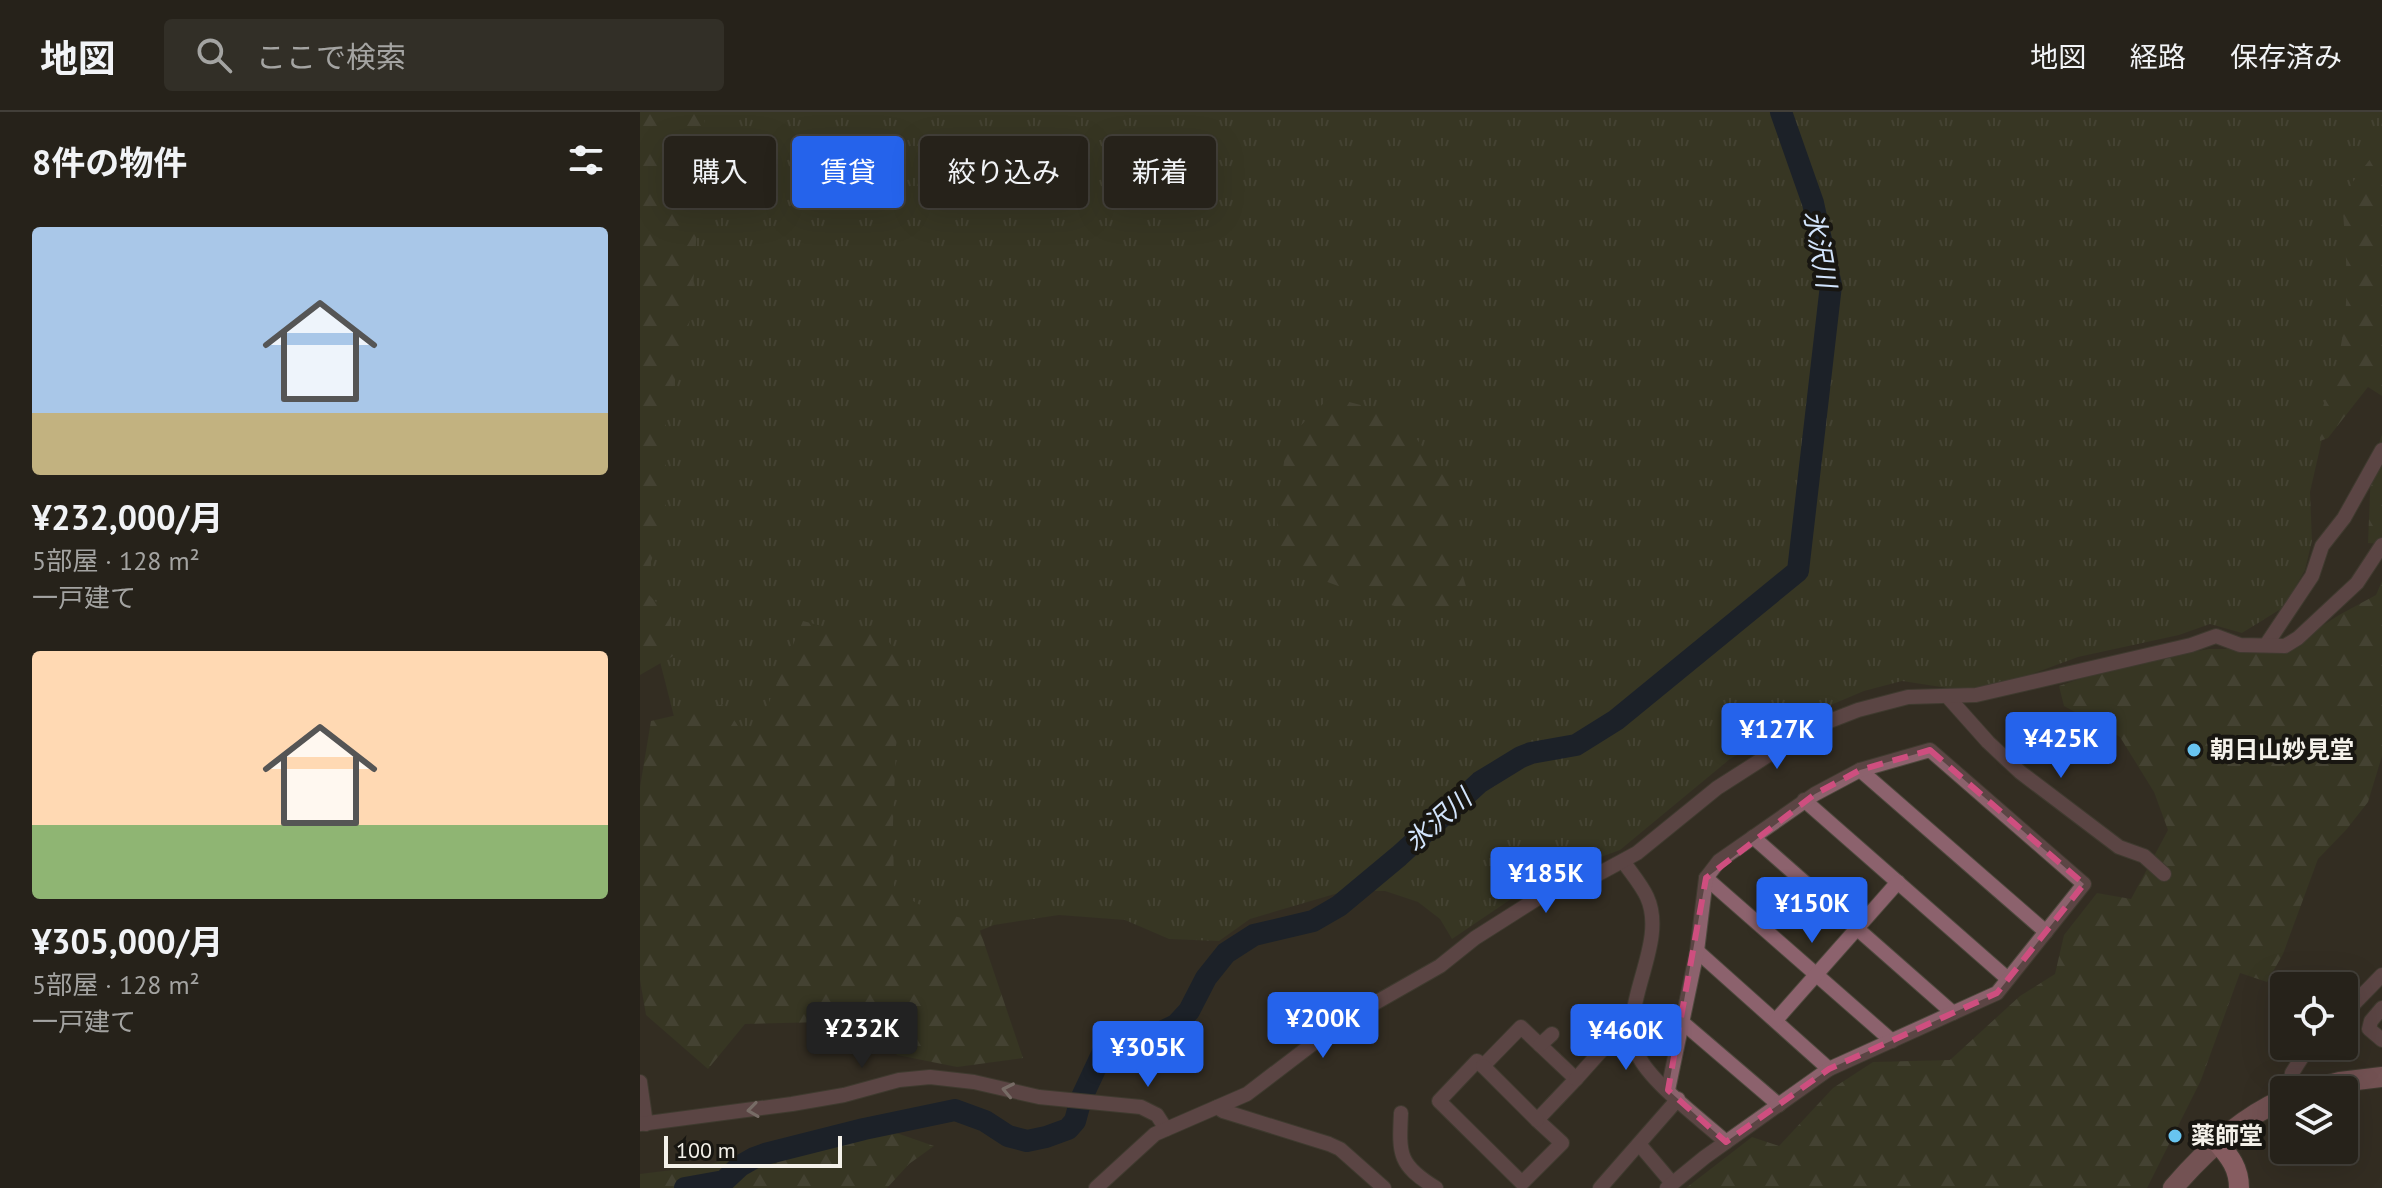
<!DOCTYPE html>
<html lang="ja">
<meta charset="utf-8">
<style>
body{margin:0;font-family:"PT Sans","Noto Sans JP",sans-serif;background:#322f27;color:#f1f3f6;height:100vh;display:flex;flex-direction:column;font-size:30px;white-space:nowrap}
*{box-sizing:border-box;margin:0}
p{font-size:26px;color:#a4a4a2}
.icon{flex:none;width:44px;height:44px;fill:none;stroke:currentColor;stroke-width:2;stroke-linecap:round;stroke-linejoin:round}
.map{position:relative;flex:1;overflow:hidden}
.sheet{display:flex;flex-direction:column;background:#26221a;width:640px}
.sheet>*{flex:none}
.guide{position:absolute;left:24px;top:24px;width:760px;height:72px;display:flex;gap:16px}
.buttons{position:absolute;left:1630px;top:860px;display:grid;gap:16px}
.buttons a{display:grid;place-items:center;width:88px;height:88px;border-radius:8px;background:#26221a;box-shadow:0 8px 32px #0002,0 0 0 2px #423f39;font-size:40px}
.scale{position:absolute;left:24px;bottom:20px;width:178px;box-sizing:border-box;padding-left:8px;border:4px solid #f4f1ea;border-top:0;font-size:22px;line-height:28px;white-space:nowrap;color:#f4f1ea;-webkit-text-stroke:6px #181611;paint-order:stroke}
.price{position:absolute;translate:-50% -68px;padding:0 18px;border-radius:8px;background:#2563eb;color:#fff;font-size:26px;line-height:52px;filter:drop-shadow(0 2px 4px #0008)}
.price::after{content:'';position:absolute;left:50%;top:48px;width:24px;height:18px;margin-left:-12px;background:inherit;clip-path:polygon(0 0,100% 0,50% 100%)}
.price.on{background:#222;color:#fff}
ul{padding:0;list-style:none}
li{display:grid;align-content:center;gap:16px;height:424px;padding:0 32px}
li span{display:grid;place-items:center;height:248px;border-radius:8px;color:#555}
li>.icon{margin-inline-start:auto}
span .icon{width:144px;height:144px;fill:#fffc;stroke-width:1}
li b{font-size:34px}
h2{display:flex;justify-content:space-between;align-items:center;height:96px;padding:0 32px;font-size:34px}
.chip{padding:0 28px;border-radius:8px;background:#26221a;box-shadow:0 8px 32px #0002,0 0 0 2px #423f39;font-size:28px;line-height:72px}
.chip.on{background:#2563eb;color:#fff}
header{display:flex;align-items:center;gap:48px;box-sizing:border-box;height:112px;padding:0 40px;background:#26221a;border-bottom:2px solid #423f39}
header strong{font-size:38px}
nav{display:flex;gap:44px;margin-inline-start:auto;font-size:28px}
.search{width:560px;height:72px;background:#322f27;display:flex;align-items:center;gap:20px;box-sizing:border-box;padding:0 28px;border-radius:8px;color:#a4a4a2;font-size:30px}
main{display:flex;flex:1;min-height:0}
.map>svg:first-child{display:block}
</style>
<header>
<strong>地図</strong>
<div class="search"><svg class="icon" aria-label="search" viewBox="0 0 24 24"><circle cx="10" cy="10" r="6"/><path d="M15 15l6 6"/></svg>ここで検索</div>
<nav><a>地図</a><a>経路</a><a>保存済み</a></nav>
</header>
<main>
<section class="sheet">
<h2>8件の物件<svg class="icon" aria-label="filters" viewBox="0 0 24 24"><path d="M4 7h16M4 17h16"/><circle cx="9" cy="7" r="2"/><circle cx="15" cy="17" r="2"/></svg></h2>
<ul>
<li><span style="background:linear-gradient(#a9c7e8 75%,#c2b280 0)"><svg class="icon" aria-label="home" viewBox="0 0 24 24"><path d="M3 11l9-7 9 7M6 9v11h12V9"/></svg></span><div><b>¥232,000/月</b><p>5部屋 · 128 m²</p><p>一戸建て</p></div></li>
<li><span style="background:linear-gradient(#ffd9b3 70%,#8fb573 0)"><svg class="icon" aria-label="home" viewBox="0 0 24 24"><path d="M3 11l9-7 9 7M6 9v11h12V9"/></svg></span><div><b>¥305,000/月</b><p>5部屋 · 128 m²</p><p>一戸建て</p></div></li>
</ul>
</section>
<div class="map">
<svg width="1742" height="1076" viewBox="0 0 1742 1076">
<defs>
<pattern id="grass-tufts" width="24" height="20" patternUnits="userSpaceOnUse" patternTransform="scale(2)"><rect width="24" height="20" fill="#3c4025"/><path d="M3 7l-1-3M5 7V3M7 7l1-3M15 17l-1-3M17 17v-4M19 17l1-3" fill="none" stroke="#595c45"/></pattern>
<pattern id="forest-firs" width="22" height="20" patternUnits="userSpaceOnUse" patternTransform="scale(2)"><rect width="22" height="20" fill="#3c4025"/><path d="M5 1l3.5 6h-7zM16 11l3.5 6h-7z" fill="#595c45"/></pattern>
</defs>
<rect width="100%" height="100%" fill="#332e22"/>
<path fill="url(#grass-tufts)" d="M36 0H1742V136L1683 323 1670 380 1672 429 1665 458 1644 495 1602 521 1570 512 1539 523 1438 545 1384 565 1327 579 1262 569 1224 579 1179 598 1090 647 980 738 901 767 812 827 800 807 778 790 745 779H705L610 807 579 829 529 827 485 808 419 803 354 813 294 837 262 834 169 612 42 636 17 538 0 526V216Z"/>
<g fill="url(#forest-firs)">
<path d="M0 0H65L51 204 26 304V411L1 475 31 505 33 544 0 563Z"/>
<path d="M1742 37V284L1728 275 1688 326 1680 329C1678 293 1694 267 1701 233 1711 184 1705 133 1702 84L1731 46Z"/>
<path d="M690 285 759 303 820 386 807 409 827 478 813 498 778 501 744 491 682 468 642 444 637 404 647 327Z"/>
<path d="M1742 322V432L1728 431 1731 357Z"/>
<path d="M1742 469V644L1728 690 1706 718 1678 747 1643 842 1627 870 1600 861 1561 968 1507 1076H1046L1112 1025 1139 1034 1193 976 1233 950 1310 948 1380 884 1415 862 1424 823 1457 781 1491 787 1528 718 1514 680 1480 625 1424 594 1419 574 1483 552 1569 537H1646L1699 503 1736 483Z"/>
<path d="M163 509 197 518 237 513 266 554 256 634 253 711 254 778 287 797 337 810 383 946 317 955 257 943 227 909 105 912 68 957 6 903 0 868V675L11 609 84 592 103 622 124 602Z"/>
<path d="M248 1018 294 1034 269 1052 247 1076H0V1062L64 1054 126 1035Z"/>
</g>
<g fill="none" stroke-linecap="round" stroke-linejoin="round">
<path stroke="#001330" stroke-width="22" d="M45 1076 84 1069 100 1054 114 1046 125 1042 224 1017 315 998 345 1009 368 1024 387 1029 406 1025 428 1017 435 1009 441 987 464 938 474 932 489 927 517 922 536 913 549 899 566 866 586 841 614 823 673 809 699 794 759 744 840 670 881 645 891 641 936 633 976 608 1158 459 1191 173 1173 91 1141 0"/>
<g stroke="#4e493e" stroke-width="16">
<g id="minor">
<path d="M1626 533 1672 464 1682 434 1704 406 1742 338"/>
<path d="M1307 584 1348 630 1380 660 1479 735 1504 744 1524 762"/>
<path d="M1220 658 1406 820"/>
<path d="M1164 688 1368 867"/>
<path d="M1113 725 1313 901"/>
<path d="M983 749C991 761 1001 772 1007 785 1029 833 975 896 998 943 1011 971 1062 1008 1086 1030"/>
<path d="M1066 766 1252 929"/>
<path d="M1057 839 1189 957"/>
<path d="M1742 896 1731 909 1729 917 1742 928"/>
<path d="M1704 902 1742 863"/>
<path d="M1136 908 1258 770"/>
<path d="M1042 910 1139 993"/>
<path d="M881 915 936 967 897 1008 922 1031 882 1071 799 989 837 949 843 954Z"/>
<path d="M900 933 912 922"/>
<path d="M843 954 897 1008"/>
<path d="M936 967 978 920 992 915"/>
<path d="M0 970 6 1012"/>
<path d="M1649 978 1652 961 1669 934"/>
<path d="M577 995 583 999 689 1032 700 1037 744 1076"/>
<path d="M761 1001C759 1042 758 1053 796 1076"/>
<path d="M0 1012 152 992 204 983 259 968 290 965 334 970 399 985 501 995 517 1003 526 1017"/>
<path d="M999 1032 1032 1071"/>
<path d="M456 1076 515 1022 607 982 700 911 800 854 835 826 898 786 918 776 949 767 997 741 1077 676 1169 617 1218 598 1268 585 1336 583 1551 533 1576 524 1600 533 1645 534 1658 526 1717 471 1742 433"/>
<path d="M960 1076 1038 987"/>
<path d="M1027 1076 1065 1045 1189 957 1357 881 1444 772 1290 638 1220 658 1175 682 1079 749 1066 766 1057 839 1028 978"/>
</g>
</g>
<g stroke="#4e493e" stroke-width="22">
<g id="secondary">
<path d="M1670 978 1700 970 1742 965"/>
<path d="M1533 1076C1564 1040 1600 1006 1644 987"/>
</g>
</g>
<g stroke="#4e493e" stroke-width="22">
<path id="primary" d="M1578 1031C1590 1045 1599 1056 1599 1076"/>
</g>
<use href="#minor" stroke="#8c626d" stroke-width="14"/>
<use href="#secondary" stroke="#c17f8f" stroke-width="20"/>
<use href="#primary" stroke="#ea94aa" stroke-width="20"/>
</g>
<defs><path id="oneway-chevron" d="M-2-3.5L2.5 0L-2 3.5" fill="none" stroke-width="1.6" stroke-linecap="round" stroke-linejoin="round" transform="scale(2)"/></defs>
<g stroke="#cab8b8">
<use href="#oneway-chevron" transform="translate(368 978) rotate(-168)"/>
<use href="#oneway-chevron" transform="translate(113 998) rotate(172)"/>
</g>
<path d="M0 0H1742V1076H0ZM1290 638 1444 772 1357 881 1189 957 1086 1030 1028 978 1066 766 1175 682 1220 658Z" fill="#332e22" fill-opacity=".55" fill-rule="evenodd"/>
<path fill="none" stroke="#ce4e7f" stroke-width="6" stroke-dasharray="16 10" stroke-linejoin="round" d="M1290 638 1444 772 1357 881 1189 957 1086 1030 1028 978 1066 766 1175 682 1220 658Z"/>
<g fill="#68c4f0" stroke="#181611" stroke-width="3">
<circle cx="1554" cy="638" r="8"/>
<circle cx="1535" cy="1024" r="8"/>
</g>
<g text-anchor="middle" stroke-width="8" stroke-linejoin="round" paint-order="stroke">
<g font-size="24" font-weight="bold" fill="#f4f1ea" stroke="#181611" text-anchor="start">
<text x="1570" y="646">朝日山妙見堂</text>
<text x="1551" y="1032">薬師堂</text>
</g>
<g font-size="26" font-style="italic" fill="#d2e4fc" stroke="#181611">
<text transform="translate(1180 137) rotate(80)" y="9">氷沢川</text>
<text transform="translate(798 708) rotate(-41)" y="9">氷沢川</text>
</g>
</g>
</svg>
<div class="buttons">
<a><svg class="icon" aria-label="locate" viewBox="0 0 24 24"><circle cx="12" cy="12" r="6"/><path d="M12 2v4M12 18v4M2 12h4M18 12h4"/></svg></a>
<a><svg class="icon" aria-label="layers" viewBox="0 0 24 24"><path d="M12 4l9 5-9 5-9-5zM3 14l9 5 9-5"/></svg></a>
</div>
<div class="scale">100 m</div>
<b class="price" style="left:1137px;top:659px">¥127K</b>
<b class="price" style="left:1421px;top:668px">¥425K</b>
<b class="price" style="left:906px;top:803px">¥185K</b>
<b class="price" style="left:1172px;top:833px">¥150K</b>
<b class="price" style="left:683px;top:948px">¥200K</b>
<b class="price on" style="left:222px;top:958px">¥232K</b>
<b class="price" style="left:986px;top:960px">¥460K</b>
<b class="price" style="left:508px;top:977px">¥305K</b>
<div class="guide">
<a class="chip">購入</a>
<a class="chip on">賃貸</a>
<a class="chip">絞り込み</a>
<a class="chip">新着</a>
</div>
</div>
</main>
